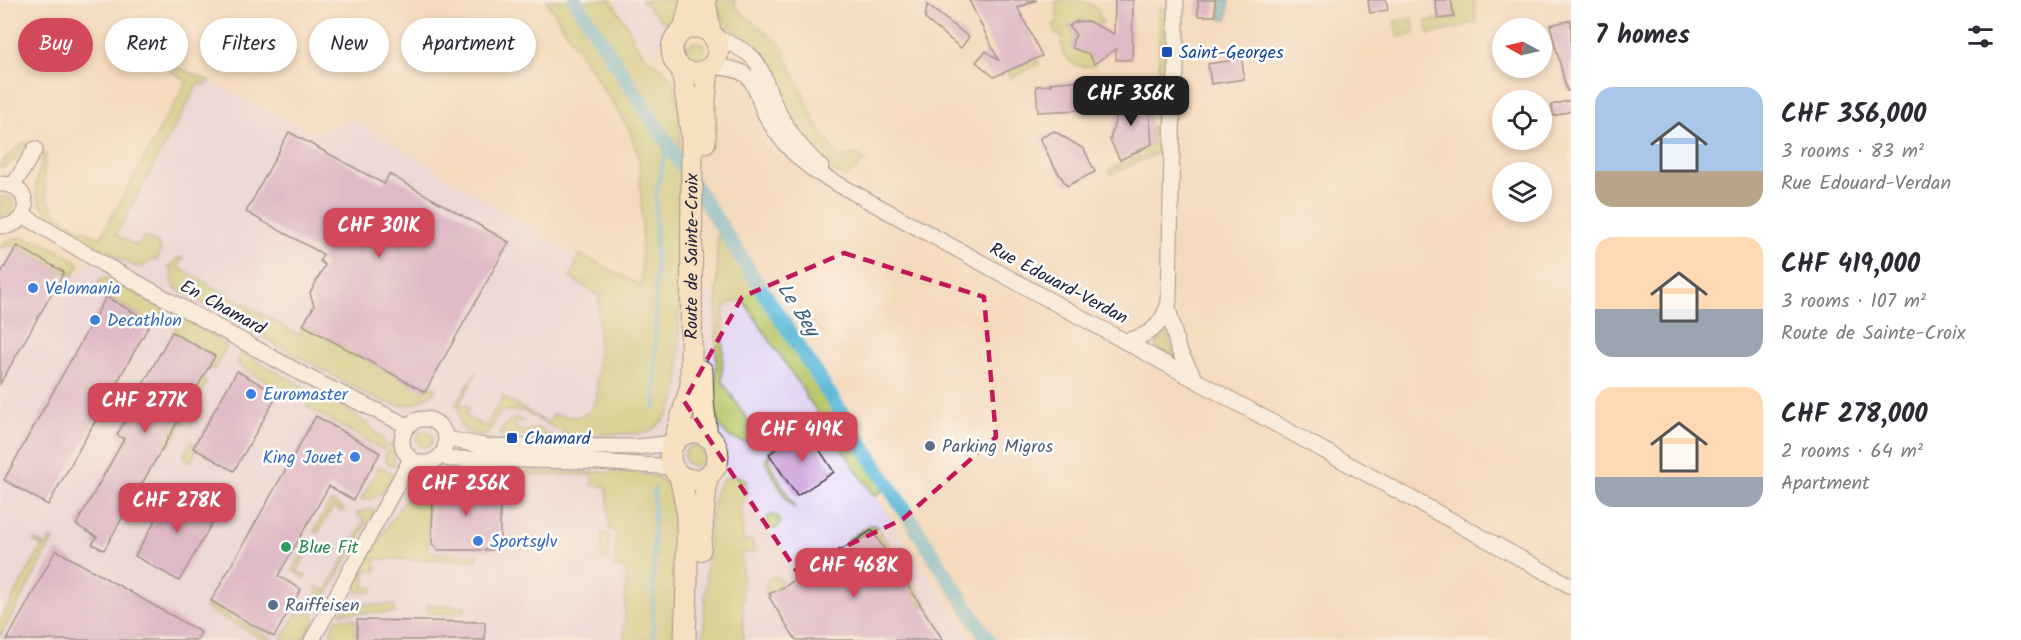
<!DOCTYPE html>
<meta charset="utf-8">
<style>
body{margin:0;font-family:Kalam,sans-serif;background:#f2f2f3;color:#2b2b33;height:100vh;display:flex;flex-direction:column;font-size:22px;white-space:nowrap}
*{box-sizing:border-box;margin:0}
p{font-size:20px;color:#7c7c81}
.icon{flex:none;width:33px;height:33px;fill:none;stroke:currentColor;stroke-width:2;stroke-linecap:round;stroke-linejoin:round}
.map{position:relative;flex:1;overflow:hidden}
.drawer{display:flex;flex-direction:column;background:#fff;width:450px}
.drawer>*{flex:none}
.hud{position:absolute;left:18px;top:18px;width:570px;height:54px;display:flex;gap:12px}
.needle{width:39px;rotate:278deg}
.fabs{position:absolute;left:1492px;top:18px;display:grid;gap:12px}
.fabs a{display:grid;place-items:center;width:60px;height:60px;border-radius:50%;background:#fff;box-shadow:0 3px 9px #0003;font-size:30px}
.price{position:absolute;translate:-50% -51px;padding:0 14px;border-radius:12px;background:#d1495b;color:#fff;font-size:20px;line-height:39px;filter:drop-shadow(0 2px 3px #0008)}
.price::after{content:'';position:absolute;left:50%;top:36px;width:18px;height:14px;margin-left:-9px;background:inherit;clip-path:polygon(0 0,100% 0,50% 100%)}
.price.on{background:#222;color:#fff}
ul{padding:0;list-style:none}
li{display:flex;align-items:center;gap:18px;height:150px;padding:0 24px}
li span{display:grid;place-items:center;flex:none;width:168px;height:120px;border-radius:18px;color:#555}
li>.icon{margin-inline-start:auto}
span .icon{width:72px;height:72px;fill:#fffc;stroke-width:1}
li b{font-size:26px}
h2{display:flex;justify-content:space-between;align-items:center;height:72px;padding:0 24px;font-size:26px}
.pill{padding:0 21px;border-radius:27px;background:#fff;box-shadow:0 3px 9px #0003;font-size:21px;line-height:54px}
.pill.on{background:#d1495b;color:#fff}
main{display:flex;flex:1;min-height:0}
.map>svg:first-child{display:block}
</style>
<main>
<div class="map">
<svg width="1571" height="640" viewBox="0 0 1571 640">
<rect width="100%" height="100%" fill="#fff"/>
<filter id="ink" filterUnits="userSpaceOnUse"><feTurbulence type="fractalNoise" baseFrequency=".0167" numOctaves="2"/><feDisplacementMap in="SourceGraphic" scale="12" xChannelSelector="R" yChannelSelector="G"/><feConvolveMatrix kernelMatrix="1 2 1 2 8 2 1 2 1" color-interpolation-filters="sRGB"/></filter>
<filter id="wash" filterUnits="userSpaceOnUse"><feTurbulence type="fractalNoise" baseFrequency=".008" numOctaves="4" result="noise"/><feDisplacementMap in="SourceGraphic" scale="24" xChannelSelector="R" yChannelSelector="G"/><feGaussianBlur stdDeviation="1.35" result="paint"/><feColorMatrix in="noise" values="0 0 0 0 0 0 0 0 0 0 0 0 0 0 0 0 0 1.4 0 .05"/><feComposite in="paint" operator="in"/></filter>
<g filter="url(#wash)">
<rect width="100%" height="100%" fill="#f4dabc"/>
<g fill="#e2d4f3">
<path d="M615 0H680L655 56 634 35Z"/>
<path d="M192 72 313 134 354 119 657 306 740 285 879 501 972 640H0V256L12 236 81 273Z"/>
</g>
<g fill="#bac86a" stroke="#6e7552" stroke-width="1.5">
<path d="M546 0H611L633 35 631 37 645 56 663 70 675 83 680 126 679 384C675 407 667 422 646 433L569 436 523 411H501L486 436C463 434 459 431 459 406L456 405 458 400 476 373 460 403 469 408 465 416 485 427 503 397 548 423 554 414C574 420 593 419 597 395L599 296 570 278 580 254 641 286 642 218 639 159 629 129Z"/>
<path d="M641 0H680C677 11 676 22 663 22Z"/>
<path d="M715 0H735L736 8 781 45 820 132 841 159 856 154 865 161 845 178 831 171 818 159 807 143 783 99 769 63 755 49 756 46C737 34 720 23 715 0Z"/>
<path d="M1060 0C1077 0 1095 0 1100 15L1098 18 1103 21 1099 26 1082 20 1069 26 1076 35 1073 40 1072 48 1088 51 1095 65C1075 71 1058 58 1062 37L1055 33 1053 25 1058 20 1056 3Z"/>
<path d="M1456 0H1474L1477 22 1429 35 1426 21 1453 17Z"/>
<path d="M1159 8H1166L1165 81H1159Z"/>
<path d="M1412 18 1415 34 1398 37 1394 21Z"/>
<circle cx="696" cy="51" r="9"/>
<path d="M137 50 210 81 205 85 199 83 116 235 137 246 143 236 158 244 161 251 157 261 153 259 142 267 134 266C110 253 48 225 38 199 33 186 39 170 43 157L39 153 26 146 12 162 0 169V163L25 142 46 155C38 207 56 218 100 238L187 81Z"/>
<path d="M1036 58 1039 64 1011 78 1007 71Z"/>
<path d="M1159 98H1165L1164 150 1111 174 1109 170 1139 156 1137 151 1152 144 1151 127 1157 126Z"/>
<path d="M6 196 12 199 14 210 10 214 1 216 0 197Z"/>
<path d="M717 225 886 488 875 496 873 495 809 400 806 398 805 393 743 300 731 303 724 308 722 381 758 436 763 429V431L760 440C753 444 749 443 741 441 725 437 719 429 716 413Z"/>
<path d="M21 237C42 240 58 250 77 261L79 265 72 277 17 246 15 248 9 245 0 248V245L6 241Z"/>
<path d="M177 258H183L178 267 299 335 305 326 425 392 430 385 437 389C413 412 396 407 368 395L175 288 171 280 173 270 169 268Z"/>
<path d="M102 278H109L162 308 165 312 158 324 152 321 151 322 95 290Z"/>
<path d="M181 318 224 342 227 346 214 369 208 368 214 356 173 332Z"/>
<path d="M1166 332 1177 360 1157 349 1156 345Z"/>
<path d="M240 352 303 386 299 393 286 386 283 391 240 367 237 362Z"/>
<path d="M201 377 205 380 206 384 169 447 163 444Z"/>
<path d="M313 395 321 397C347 410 370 420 386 445L383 450 307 407Z"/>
<path d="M515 418 524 421 515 424V427L523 432 538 428 554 437 499 435 506 424Z"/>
<circle cx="425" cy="439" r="8"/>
<path d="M774 438 777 440 769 455 770 463 795 508 787 500 765 462Z"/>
<path d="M191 442 195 444 193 448 197 450 190 462 185 459 184 454Z"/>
<path d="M392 443 395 455 394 467 386 462 385 455Z"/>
<circle cx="694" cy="456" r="10"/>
<path d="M379 466 393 474C386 491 381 499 361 500Z"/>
<path d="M447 470H501V482L429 481 428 552 477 554V560L374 559 377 571 366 570 364 587 373 588V591L368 593 357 592 355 584C379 542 400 489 447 470Z"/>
<path d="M507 471 633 472 658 477 669 485 676 495 679 515 676 598 672 640H624L626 569 615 568 616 531 609 530 607 488 603 486 592 485V475H507Z"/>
<path d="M730 476 742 477 746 481V496L742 501 743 541H752L755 549 753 552 742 553 743 640H703L707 560 711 517 715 491 723 480Z"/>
<path d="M331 501 344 509 342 512 333 507 318 533 314 531Z"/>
<path d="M375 509V510L321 605 315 587 316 586 326 591 365 520 357 515 358 512Z"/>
<circle cx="773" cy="522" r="7"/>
<path d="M869 525 876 526 894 553 889 556 872 530 849 544 847 540Z"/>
<rect x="602" y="534" width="7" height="25"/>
<path d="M51 538 54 539 0 637V621L42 546 34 541 35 540 46 546Z"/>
<path d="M309 540 313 543 297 571 306 576 305 578 292 570Z"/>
<path d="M897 558 927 605 923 609 892 560Z"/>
<path d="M777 576 784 586 769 594 765 593 766 582 771 578Z"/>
<path d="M210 604 273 640H264L207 609 206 606Z"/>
<path d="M357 604 394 605 395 613H340C344 607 351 609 357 604Z"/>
<path d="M427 605 465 606V614L427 613Z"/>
<path d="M310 606 315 619 302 640H281L298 611 305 615Z"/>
<path d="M337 618 355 619V640H331V630Z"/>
</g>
<path fill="#59b7d7" stroke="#3e6c89" stroke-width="1.5" d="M1221 0H1229L1228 19H1220Z"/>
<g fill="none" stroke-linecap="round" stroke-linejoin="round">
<g stroke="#59b7d7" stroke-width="4.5">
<path d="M655 408 656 196 667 143"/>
<path d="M653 640 654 489"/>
</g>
<path stroke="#59b7d7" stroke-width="15" d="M575 0 988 640"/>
</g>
<g id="blocks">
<g fill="#c493d2">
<path d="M969 0H1037L1018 8 1042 56 994 77 976 62 986 51 999 61Z"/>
<path d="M1115 0H1133L1132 60H1116V49L1094 64 1089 54 1072 48 1073 40 1076 35 1069 26 1075 22 1088 21 1114 34Z"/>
<rect x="1198" y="0" width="17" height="16"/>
<path d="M1368 0H1386L1388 10 1370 13Z"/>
<path d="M1435 0H1451L1454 17 1438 19Z"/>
<path d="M927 5 969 37 961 48 925 19Z"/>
<path d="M1571 20V90L1567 91 1550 25Z"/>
<path d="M1242 59 1244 79 1211 84 1208 64Z"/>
<path d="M1094 79 1096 106 1080 108 1081 110 1038 112 1036 86 1051 85 1050 83Z"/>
<path d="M1122 95 1140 98 1149 111 1152 144 1120 160 1110 140Z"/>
<path d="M1571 100V111L1554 116 1551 105Z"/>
<path d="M1054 131 1084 149 1095 172 1067 186 1052 163 1040 138Z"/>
<path d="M289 132 384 184 389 174 509 242 425 392 303 325 314 306 310 293 325 265 320 261 323 254 246 212Z"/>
<path d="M17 246 64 272 0 384V275Z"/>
<path d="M106 297 151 322 48 505 4 480Z"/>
<path d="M172 332 215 356 104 550 92 544 97 537 76 525 124 439 117 435 137 400 135 399Z"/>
<path d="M237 371 278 394 234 471 193 448Z"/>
<path d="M316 416 380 453 353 500 329 486 278 576 301 589 274 637 211 601Z"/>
<path d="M806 429 834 472 797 496 769 454Z"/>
<path d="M439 483 492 484 500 490V544L493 550H438L432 544 433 490Z"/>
<path d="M175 486 219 511 179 581 135 556Z"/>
<path d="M872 530 943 640H796L769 597 771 596 769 594 784 587Z"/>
<path d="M56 550 201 632 197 640H7Z"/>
<path d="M357 620 485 622V640H357Z"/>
</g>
</g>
</g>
<g filter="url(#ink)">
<use href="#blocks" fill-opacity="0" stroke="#423e4e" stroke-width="1.5"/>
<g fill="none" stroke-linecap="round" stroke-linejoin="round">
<g stroke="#423e4e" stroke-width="17">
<g id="street">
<path d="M715 38C728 42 742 48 752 57 764 70 767 88 774 103 785 127 802 150 821 167"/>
<path d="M712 66C724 68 738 68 747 76 757 85 759 102 765 114 778 139 794 156 816 172L1571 586"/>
<path d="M0 184C33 182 34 228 0 226"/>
<path d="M13 186 35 149"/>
<path d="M23 215 105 265 313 380 408 426"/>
<path d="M1168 307 1178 349 1195 379"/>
<path d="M1124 341C1148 337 1163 326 1169 301L1173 94 1176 75V0"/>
<circle cx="424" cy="441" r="22"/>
<path d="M447 439 485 446 638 447 674 443"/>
<path d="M442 456 449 459 582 461 673 467"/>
<path d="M312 640 411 459"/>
</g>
</g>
<g stroke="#423e4e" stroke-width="23">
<g id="secondary">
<path d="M705 0 710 32"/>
<circle cx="695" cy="50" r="23"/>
<path d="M684 30 691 0"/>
<path d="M705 142V101L708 69"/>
<path d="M702 371 703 402 707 436"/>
<circle cx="694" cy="456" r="24"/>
<path id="s1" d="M674 443 691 385 692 141C690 117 685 94 682 69"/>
<path d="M680 476 687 511V583L685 640"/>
<path d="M700 550 707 477"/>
</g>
</g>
<use href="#street" stroke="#fff" stroke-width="15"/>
<use href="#secondary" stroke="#fbe7c3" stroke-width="21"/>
</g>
</g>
<path d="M0 0H1571V640H0ZM844 253 984 297 996 437 903 519 796 570 684 401 742 297Z" fill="#f4dabc" fill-opacity=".55" fill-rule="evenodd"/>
<path fill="none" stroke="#c2185b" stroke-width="4.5" stroke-dasharray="12 8" stroke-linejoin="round" d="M844 253 984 297 996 437 903 519 796 570 684 401 742 297Z"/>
<g fill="#1a4fb4" stroke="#fff" stroke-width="2">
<rect x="1161" y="46" width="12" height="12" rx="3"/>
<rect x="506" y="432" width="12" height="12" rx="3"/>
</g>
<g fill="#3f7fe0" stroke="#fff" stroke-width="2">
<circle cx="33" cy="288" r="6"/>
<circle cx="95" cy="320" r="6"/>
<circle cx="251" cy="394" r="6"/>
<circle cx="355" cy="457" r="6"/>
<circle cx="478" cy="541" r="6"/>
</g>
<g fill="#5c6f8a" stroke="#fff" stroke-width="2">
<circle cx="930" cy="446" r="6"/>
<circle cx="273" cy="605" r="6"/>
</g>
<circle fill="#2e9e5b" stroke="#fff" stroke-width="2" cx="286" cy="547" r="6"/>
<g text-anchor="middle" stroke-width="5" stroke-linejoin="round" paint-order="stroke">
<g font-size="18" fill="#164399" stroke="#fff" text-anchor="start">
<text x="1179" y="58">Saint-Georges</text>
<text x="524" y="444">Chamard</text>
</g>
<g font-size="18" fill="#22223b" stroke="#fff">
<text dy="6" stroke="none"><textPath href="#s1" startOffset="189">Route de Sainte-Croix</textPath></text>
<text transform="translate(1059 283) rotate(28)" y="6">Rue Edouard-Verdan</text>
<text transform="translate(223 307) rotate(29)" y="6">En Chamard</text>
</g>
<g font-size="18" fill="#366cbe" stroke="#fff" text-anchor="start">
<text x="45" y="294">Velomania</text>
<text x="107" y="326">Decathlon</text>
<text x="263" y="400">Euromaster</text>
<text x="343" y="463" text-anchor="end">King Jouet</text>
<text x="490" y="547">Sportsylv</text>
</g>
<g font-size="18" fill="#4e5e75" stroke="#fff" text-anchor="start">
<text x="942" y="452">Parking Migros</text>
<text x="285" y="611">Raiffeisen</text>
</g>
<g font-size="18" fill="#27864d" stroke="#fff" text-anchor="start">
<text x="298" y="553">Blue Fit</text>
</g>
<g font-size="20" font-style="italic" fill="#385e79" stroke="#fff">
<text transform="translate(799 309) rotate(57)" y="7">Le Bey</text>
</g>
</g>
</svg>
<div class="fabs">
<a><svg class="needle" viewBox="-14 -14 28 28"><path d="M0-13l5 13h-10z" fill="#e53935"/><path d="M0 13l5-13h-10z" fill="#7c7c81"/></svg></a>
<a><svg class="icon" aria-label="locate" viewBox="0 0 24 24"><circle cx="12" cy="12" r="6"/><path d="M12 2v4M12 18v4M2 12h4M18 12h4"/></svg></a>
<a><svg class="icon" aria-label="layers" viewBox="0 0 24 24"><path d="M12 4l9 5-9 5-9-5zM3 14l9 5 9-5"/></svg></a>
</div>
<b class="price on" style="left:1131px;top:127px">CHF 356K</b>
<b class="price" style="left:379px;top:259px">CHF 301K</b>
<b class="price" style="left:145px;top:434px">CHF 277K</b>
<b class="price" style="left:802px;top:463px">CHF 419K</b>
<b class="price" style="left:466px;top:517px">CHF 256K</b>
<b class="price" style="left:177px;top:534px">CHF 278K</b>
<b class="price" style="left:854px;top:599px">CHF 468K</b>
<div class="hud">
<a class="pill on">Buy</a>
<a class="pill">Rent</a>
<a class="pill">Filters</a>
<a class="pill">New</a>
<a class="pill">Apartment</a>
</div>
</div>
<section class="drawer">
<h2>7 homes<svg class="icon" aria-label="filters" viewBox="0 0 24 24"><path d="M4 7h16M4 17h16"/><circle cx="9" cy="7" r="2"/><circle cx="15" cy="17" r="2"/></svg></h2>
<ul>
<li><span style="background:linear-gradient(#a9c7e8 70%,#b9a48a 0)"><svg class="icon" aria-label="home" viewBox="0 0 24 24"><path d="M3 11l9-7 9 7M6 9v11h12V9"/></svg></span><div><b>CHF 356,000</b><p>3 rooms · 83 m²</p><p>Rue Edouard-Verdan</p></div></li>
<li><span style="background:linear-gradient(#ffd9b3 60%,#9aa5b1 0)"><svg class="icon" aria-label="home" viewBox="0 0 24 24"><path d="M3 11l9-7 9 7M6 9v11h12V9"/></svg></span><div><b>CHF 419,000</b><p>3 rooms · 107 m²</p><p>Route de Sainte-Croix</p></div></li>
<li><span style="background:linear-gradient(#ffd9b3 75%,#9aa5b1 0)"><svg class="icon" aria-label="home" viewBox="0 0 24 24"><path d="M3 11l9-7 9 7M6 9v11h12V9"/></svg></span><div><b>CHF 278,000</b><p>2 rooms · 64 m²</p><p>Apartment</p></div></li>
</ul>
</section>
</main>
